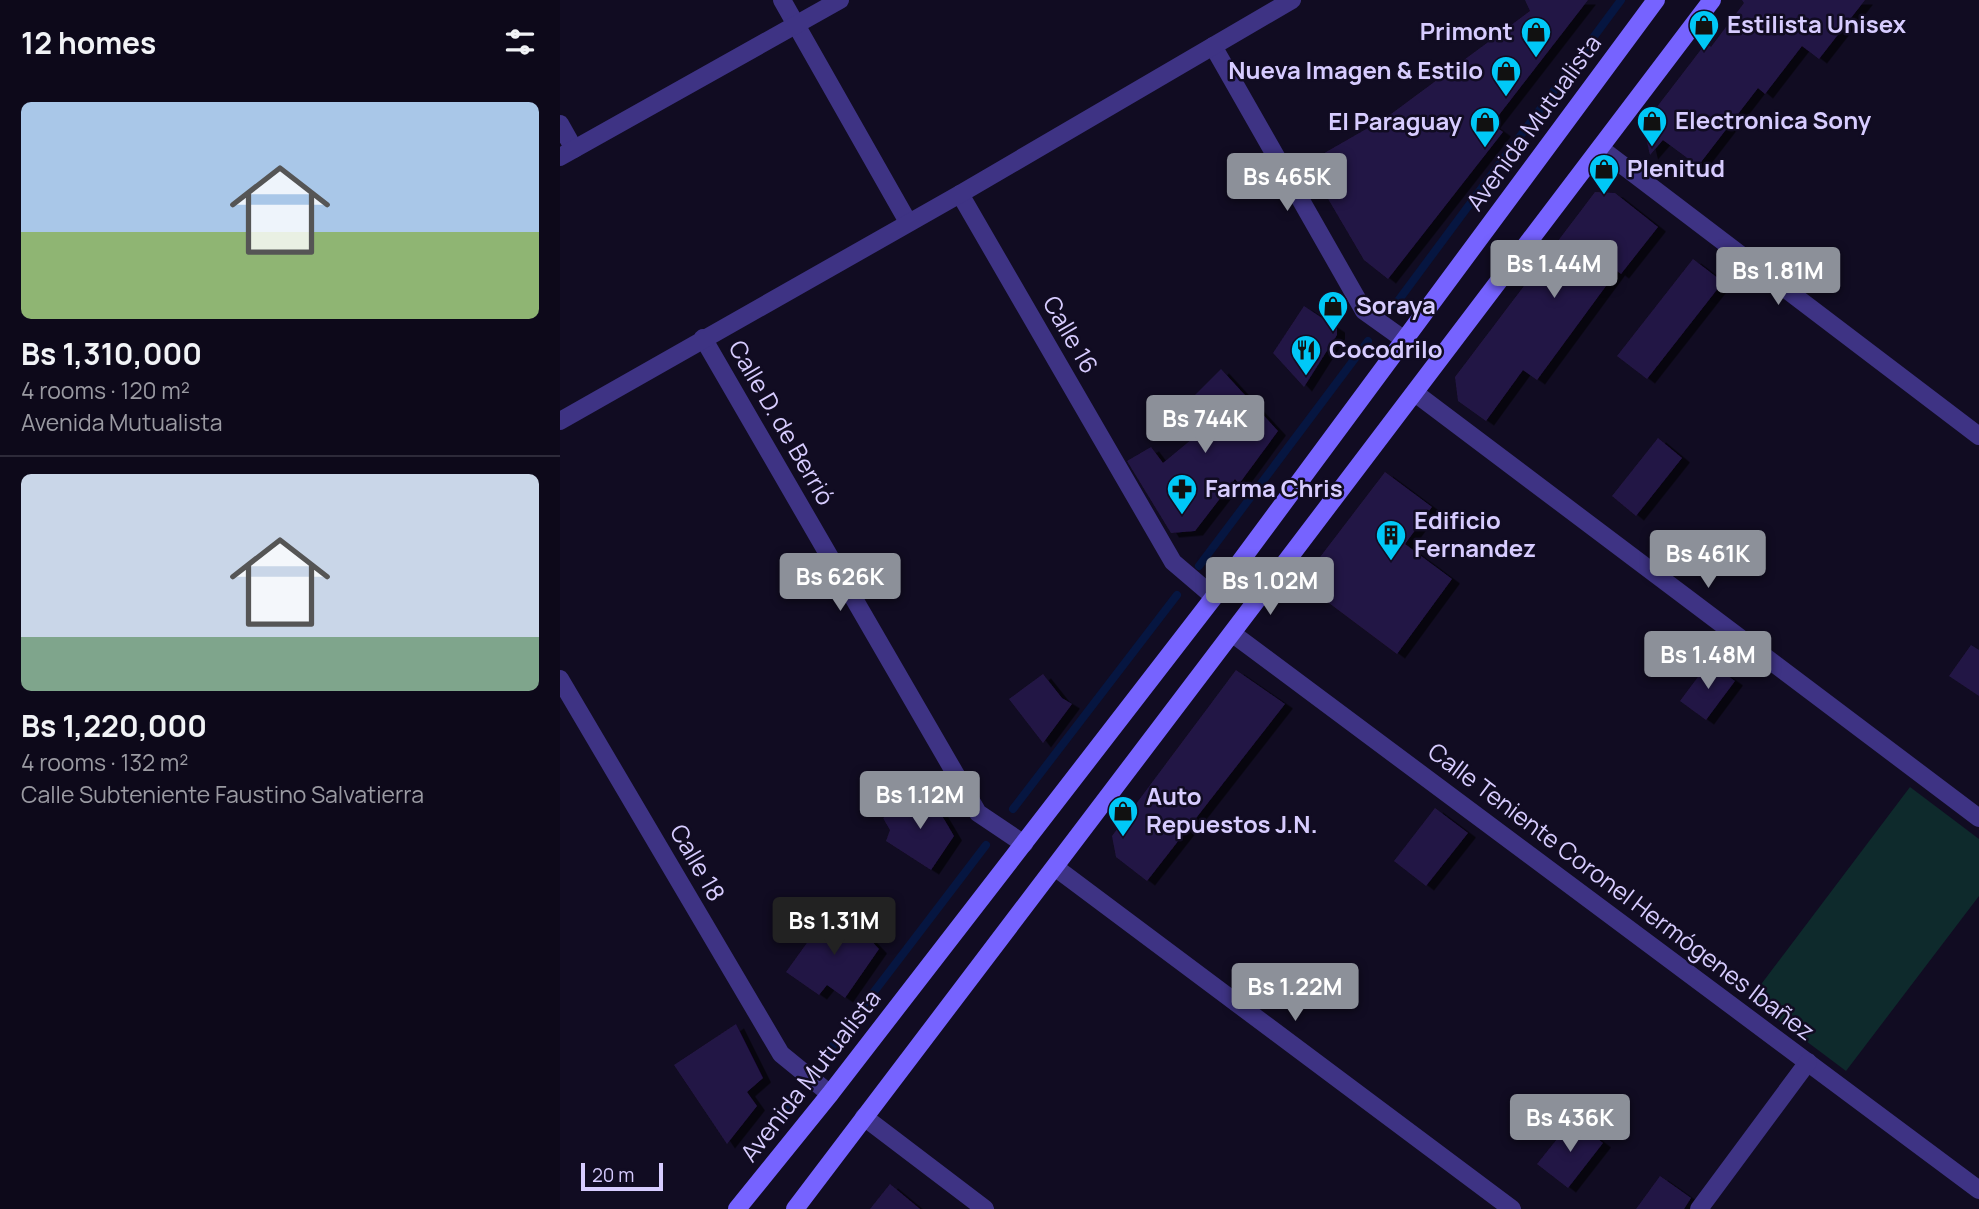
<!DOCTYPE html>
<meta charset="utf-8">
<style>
body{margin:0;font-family:Manrope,sans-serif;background:#1b1727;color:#f1f3f6;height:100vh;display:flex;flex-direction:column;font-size:26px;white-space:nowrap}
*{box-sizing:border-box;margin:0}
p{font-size:23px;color:#9a9aa2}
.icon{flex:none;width:38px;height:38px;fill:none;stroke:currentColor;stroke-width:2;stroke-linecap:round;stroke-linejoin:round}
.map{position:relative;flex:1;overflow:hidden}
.drawer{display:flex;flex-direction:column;background:#0d091a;width:560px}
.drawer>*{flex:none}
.scale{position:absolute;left:21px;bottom:18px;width:82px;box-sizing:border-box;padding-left:7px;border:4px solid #d7ccff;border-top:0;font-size:19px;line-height:24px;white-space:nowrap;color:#d7ccff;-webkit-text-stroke:5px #110c22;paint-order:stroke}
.price{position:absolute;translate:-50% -60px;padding:0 16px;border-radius:7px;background:#8c9099;color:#fff;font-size:23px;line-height:46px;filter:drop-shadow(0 2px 4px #0008)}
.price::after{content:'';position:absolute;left:50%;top:42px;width:21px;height:16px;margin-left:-10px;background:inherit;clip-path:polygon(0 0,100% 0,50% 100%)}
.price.current{background:#222;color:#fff}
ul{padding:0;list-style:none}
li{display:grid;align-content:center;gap:14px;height:371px;padding:0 21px}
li+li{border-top:2px solid #2d2a39}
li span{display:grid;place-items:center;height:217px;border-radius:10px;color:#555}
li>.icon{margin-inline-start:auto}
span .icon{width:126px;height:126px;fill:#fffc;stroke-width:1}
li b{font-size:30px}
h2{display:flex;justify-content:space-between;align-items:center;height:84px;padding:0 21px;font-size:30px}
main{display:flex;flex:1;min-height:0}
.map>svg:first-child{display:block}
</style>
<main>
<section class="drawer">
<h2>12 homes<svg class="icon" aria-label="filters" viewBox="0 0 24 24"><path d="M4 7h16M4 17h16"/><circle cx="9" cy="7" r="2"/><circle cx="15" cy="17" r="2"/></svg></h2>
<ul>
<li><span style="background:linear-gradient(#a9c7e8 60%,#8fb573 0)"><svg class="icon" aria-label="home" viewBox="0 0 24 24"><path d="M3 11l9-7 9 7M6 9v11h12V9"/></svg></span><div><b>Bs 1,310,000</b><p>4 rooms · 120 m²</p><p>Avenida Mutualista</p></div></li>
<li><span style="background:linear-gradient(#c9d6e8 75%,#7fa58c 0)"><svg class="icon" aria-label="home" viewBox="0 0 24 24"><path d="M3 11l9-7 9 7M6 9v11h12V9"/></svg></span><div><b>Bs 1,220,000</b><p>4 rooms · 132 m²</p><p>Calle Subteniente Faustino Salvatierra</p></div></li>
</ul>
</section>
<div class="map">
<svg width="1419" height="1209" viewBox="0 0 1419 1209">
<defs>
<filter id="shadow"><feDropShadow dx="8" dy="4.5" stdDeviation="0" flood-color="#0009"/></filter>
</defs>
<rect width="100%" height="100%" fill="#110c22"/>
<path fill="#0e2a2c" d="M1350 787 1419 839V896L1286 1071 1190 999Z"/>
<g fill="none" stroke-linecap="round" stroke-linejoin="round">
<g stroke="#061641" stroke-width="8">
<path d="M835 305 1061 0"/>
<path d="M639 566 808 341"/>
<path d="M453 809 617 595"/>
<path d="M262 1060 426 845"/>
<path d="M226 1106 235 1096"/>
</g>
</g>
<g fill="#241644" filter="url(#shadow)">
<path d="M965 0H1028L932 124 943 132 828 279 804 260 747 163 827 117 970 11Z"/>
<path d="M1182 0H1305L1259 59 1242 46 1205 94 1198 88 1138 166 1103 140 1090 155 1083 125 1146 43 1151 47 1184 3Z"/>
<path d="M1035 192 1055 193 1098 227 1061 274 1057 271 977 380 963 370 926 421 898 401 895 377Z"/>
<path d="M1133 259 1163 282 1087 379 1057 356Z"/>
<path d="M744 306 777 328V335L744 387 713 353Z"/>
<path d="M661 369 718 431 679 484 675 479 635 531 611 533 567 461 591 447 603 463 638 434 619 411Z"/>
<path d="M1098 438 1122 458 1076 516 1052 496Z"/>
<path d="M825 472 872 507 845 544 892 579 837 654 741 582Z"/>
<path d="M1411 645 1419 650V696L1389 676Z"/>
<path d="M1149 662 1175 681 1146 720 1120 701Z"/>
<path d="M676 670 725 704 587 881 556 857 552 836Z"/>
<path d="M483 674 502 698 512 704 483 743 449 699Z"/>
<path d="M368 792 394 836 371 870 326 841 330 830 323 818Z"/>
<path d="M875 808 908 833 866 886 834 861Z"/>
<path d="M282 909 319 949 285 998 267 985 259 995 226 972 249 940Z"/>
<path d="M176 1024 203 1078 187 1092 197 1106 167 1144 114 1065Z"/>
<path d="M1013 1119 1043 1143 1008 1188 977 1164Z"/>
<path d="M1100 1176 1131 1198 1124 1209H1076Z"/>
<path d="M330 1184 360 1209H310Z"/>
</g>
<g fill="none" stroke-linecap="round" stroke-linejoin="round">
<g stroke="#3e3384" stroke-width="18">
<path d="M222 0 348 222"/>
<path d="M653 46 804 311 846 341"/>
<path d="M0 124 14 149"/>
<path d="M1040 148 1419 436"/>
<path d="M0 157 280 0"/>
<path d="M400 194 613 562 654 597"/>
<path d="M143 338 418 813 464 844"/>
<path d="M855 393 1419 818"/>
<path d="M0 421 400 194 732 0"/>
<path d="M673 634 1419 1190"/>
<path d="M0 679 221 1054 270 1094"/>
<path d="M496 868 952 1209"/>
<path d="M304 1117 425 1209"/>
<path d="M1139 1209 1248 1062"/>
</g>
<g stroke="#7663ff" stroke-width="18">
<path d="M177 1209 270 1094 654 597 1096 0"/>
<path d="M235 1209 1152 0"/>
</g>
</g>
<defs>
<g id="shop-pin" transform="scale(1.575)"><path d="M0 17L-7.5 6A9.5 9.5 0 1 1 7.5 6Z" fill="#00c8f7" stroke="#110c22"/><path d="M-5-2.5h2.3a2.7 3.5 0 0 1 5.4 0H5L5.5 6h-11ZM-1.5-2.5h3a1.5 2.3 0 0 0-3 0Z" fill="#111"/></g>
<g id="restaurant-pin" transform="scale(1.575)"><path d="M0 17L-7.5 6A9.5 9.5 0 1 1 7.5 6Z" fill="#00c8f7" stroke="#110c22"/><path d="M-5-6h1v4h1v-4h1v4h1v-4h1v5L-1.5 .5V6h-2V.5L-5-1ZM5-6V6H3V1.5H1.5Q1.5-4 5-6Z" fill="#111"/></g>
<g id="pharmacy-pin" transform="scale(1.575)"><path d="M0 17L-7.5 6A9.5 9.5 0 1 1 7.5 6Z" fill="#00c8f7" stroke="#110c22"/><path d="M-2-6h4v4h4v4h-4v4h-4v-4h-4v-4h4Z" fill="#111"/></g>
<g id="building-pin" transform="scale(1.575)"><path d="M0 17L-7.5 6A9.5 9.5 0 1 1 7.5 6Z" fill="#00c8f7" stroke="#110c22"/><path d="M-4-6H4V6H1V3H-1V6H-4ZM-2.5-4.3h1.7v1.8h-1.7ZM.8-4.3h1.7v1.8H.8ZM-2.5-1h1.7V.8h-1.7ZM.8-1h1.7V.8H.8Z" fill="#111"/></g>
</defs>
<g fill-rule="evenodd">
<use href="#shop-pin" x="1144" y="25"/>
<use href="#shop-pin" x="976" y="32"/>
<use href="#shop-pin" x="946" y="71"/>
<use href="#shop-pin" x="1092" y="121"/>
<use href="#shop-pin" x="925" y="122"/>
<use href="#shop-pin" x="1044" y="169"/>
<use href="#shop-pin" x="773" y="306"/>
<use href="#restaurant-pin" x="746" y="350"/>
<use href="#pharmacy-pin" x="622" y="489"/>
<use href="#building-pin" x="831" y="535"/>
<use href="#shop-pin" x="563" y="811"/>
</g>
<g text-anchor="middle" stroke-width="5" stroke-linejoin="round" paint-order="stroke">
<g font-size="24" font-weight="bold" fill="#d7ccff" stroke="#110c22" text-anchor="start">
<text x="1167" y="33">Estilista Unisex</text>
<text x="953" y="40" text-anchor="end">Primont</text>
<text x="923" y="79" text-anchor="end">Nueva Imagen &amp; Estilo</text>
<text x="1115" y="129">Electronica Sony</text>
<text x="902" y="130" text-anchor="end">El Paraguay</text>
<text x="1067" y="177">Plenitud</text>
<text x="796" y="314">Soraya</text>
<text x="769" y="358">Cocodrilo</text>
<text x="645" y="497">Farma Chris</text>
<text x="854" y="529">Edificio<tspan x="854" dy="28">Fernandez</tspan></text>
<text x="586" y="805">Auto<tspan x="586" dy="28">Repuestos J.N.</tspan></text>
</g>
<g font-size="24" fill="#d7ccff" stroke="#110c22">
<text transform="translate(974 123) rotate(-54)" y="8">Avenida Mutualista</text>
<text transform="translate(510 335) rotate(60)" y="8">Calle 16</text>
<text transform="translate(221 423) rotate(60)" y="8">Calle D. de Berrió</text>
<text transform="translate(137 863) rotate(60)" y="8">Calle 18</text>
<text transform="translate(1061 892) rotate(37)" y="8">Calle Teniente Coronel Hermógenes Ibañez</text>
<text transform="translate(251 1076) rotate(-52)" y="8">Avenida Mutualista</text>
</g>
</g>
</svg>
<div class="scale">20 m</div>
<b class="price" style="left:727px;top:213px">Bs 465K</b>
<b class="price" style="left:994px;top:300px">Bs 1.44M</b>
<b class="price" style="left:1218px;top:307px">Bs 1.81M</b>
<b class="price" style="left:645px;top:455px">Bs 744K</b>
<b class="price" style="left:1148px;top:590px">Bs 461K</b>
<b class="price" style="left:280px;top:613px">Bs 626K</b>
<b class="price" style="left:710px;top:617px">Bs 1.02M</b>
<b class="price" style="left:1148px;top:691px">Bs 1.48M</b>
<b class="price" style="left:360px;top:831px">Bs 1.12M</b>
<b class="price current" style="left:274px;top:957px">Bs 1.31M</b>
<b class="price" style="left:735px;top:1023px">Bs 1.22M</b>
<b class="price" style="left:1010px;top:1154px">Bs 436K</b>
</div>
</main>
